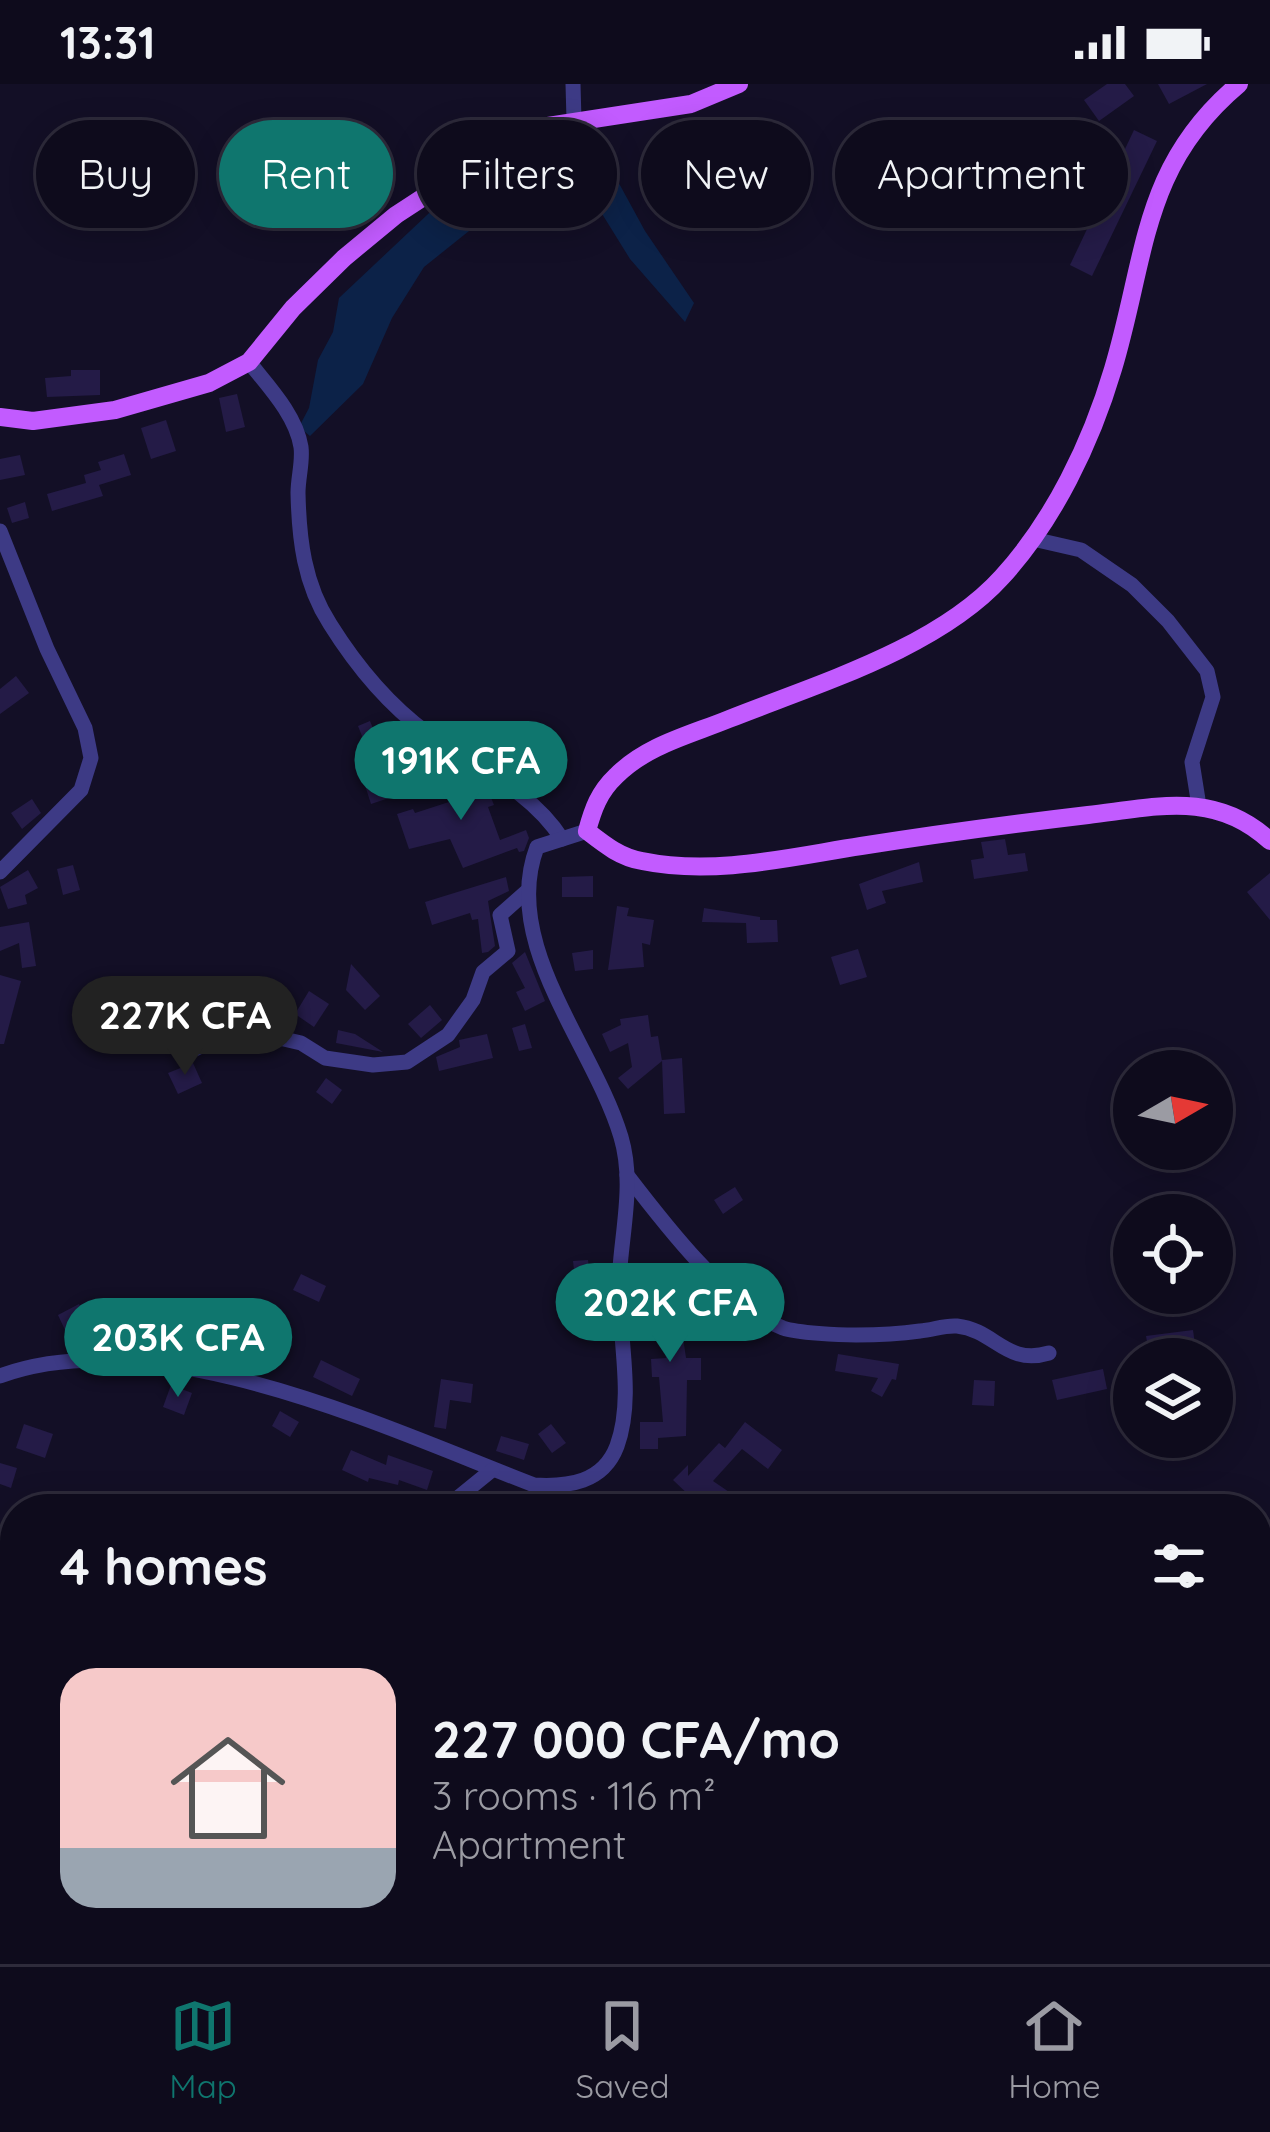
<!DOCTYPE html>
<meta charset="utf-8">
<style>
body{margin:0;font-family:Quicksand,sans-serif;background:#1c1929;color:#f1f3f6;height:100vh;display:flex;flex-direction:column;font-size:45px;white-space:nowrap}
*{box-sizing:border-box;margin:0}
p{font-size:39px;color:#9b9ba3}
.icon{flex:none;width:66px;height:66px;fill:none;stroke:currentColor;stroke-width:2;stroke-linecap:round;stroke-linejoin:round}
.map{position:relative;flex:1;overflow:hidden}
.drawer{position:absolute;left:0px;top:1410px;width:1272px;height:471px;display:flex;flex-direction:column;background:#0e0b1c;border-radius:48px 48px 0 0;box-shadow:0 6px 30px #0003,0 0 0 3px #2e2b3b}
.drawer>*{flex:none}
.guide{position:absolute;left:36px;top:36px;width:1200px;height:108px;display:flex;gap:24px}
.needle{width:78px;rotate:81deg}
.tools{position:absolute;left:1113px;top:966px;display:grid;gap:24px}
.tools a{display:grid;place-items:center;width:120px;height:120px;border-radius:50%;background:#0e0b1c;box-shadow:0 6px 30px #0003,0 0 0 3px #2e2b3b;font-size:60px}
.price{position:absolute;translate:-50% -102px;padding:0 27px;border-radius:42px;background:#0f766e;color:#fff;font-size:39px;line-height:78px;filter:drop-shadow(0 3px 6px #0008)}
.price::after{content:'';position:absolute;left:50%;top:72px;width:36px;height:27px;margin-left:-18px;background:inherit;clip-path:polygon(0 0,100% 0,50% 100%)}
.price.selected{background:#222;color:#fff}
ul{padding:0;list-style:none}
li{display:flex;align-items:center;gap:36px;height:300px;padding:0 60px}
li+li{border-top:3px solid #2e2b3b}
li span{display:grid;place-items:center;flex:none;width:336px;height:240px;border-radius:36px;color:#555}
li>.icon{margin-inline-start:auto}
span .icon{width:144px;height:144px;fill:#fffc;stroke-width:1}
li b{font-size:51px}
h2{display:flex;justify-content:space-between;align-items:center;height:144px;padding:0 60px;font-size:51px}
.pill{padding:0 42px;border-radius:54px;background:#0e0b1c;box-shadow:0 6px 30px #0003,0 0 0 3px #2e2b3b;font-size:42px;line-height:108px}
.pill.selected{background:#0f766e;color:#fff}
.status{display:flex;justify-content:space-between;align-items:center;height:84px;padding:0 60px;background:#0e0b1c;direction:ltr}
.status svg{height:33px;fill:currentColor}
.dock{display:flex;justify-content:space-around;align-items:center;height:168px;border-top:3px solid #2e2b3b;background:#0e0b1c;font-size:33px;color:#9b9ba3}
.dock a{display:grid;justify-items:center;gap:6px}
.dock .selected{color:#0f766e}
.map>svg:first-child{display:block}
</style>
<div class="status"><b>13:31</b><svg viewBox="0 0 49 12"><path d="M0 12V9h3v3zM5 12V6h3v6zM10 12V3h3v9zM15 12V0h3v12zM26 1h20v11H26zM47 4h2v5h-2z"/></svg></div>
<div class="map">
<svg width="1270" height="1880" viewBox="0 0 1270 1880">
<rect width="100%" height="100%" fill="#130f26"/>
<path fill="#12302f" d="M732 1870 945 1877 733 1880Z"/>
<g fill="#0c2248">
<path d="M571 73 609 81 645 147 694 219 685 238 630 175 586 104 547 114 474 143 424 183 392 234 363 300 310 352 299 343 309 324 318 276 333 248 339 214 444 115 527 74Z"/>
<path d="M1257 1521 1270 1523V1648L1257 1646Z"/>
<path d="M15 1693V1825L0 1824V1695Z"/>
</g>
<g fill="#241b47">
<path d="M1107 0H1125L1134 12 1099 37 1084 16Z"/>
<path d="M1158 0H1207L1169 20Z"/>
<path d="M1134 46 1157 57 1092 192 1070 181Z"/>
<path d="M724 64 735 84 718 93 708 72Z"/>
<path d="M383 73 390 87 358 104 351 91Z"/>
<path d="M682 103 691 118 675 127 667 113Z"/>
<path d="M71 286H100V311L47 313 45 294 71 292Z"/>
<path d="M237 310 245 343 226 348 219 314Z"/>
<path d="M166 336 176 367 151 375 141 344Z"/>
<path d="M124 370 131 391 99 401 103 412 52 427 47 410 86 399 84 391 101 386 98 378Z"/>
<path d="M20 371 25 391 0 396V375Z"/>
<path d="M25 418 29 434 12 439 7 424Z"/>
<path d="M16 592 29 609 0 630V605Z"/>
<path d="M370 637 380 662 368 667 358 642Z"/>
<path d="M413 654 423 670 401 677 402 682 391 686 383 664Z"/>
<path d="M459 684 465 699 476 695 486 701 494 721 488 723 500 756 526 746 529 754 524 767 519 768 517 764 463 784 450 755 409 765 397 730 413 725 415 729 452 717 442 691Z"/>
<path d="M381 690 389 714 371 720 363 695Z"/>
<path d="M32 715 41 729 22 745 11 729Z"/>
<path d="M1005 755 1008 771 1025 769 1028 787 974 795 971 776 984 774 981 758Z"/>
<path d="M919 778 923 798 882 807 886 819 867 826 859 800Z"/>
<path d="M73 781 80 806 63 811 57 785Z"/>
<path d="M28 786 38 804 25 811 27 820 8 825 0 803Z"/>
<path d="M1270 789V836L1247 808Z"/>
<path d="M593 792V813H562V793Z"/>
<path d="M506 793 509 807 488 817 495 862 488 868 482 869 478 835 472 836 470 829 432 841 425 818Z"/>
<path d="M617 822 629 824 627 832 654 836 650 861 642 859 644 883 608 886Z"/>
<path d="M704 824 760 833V836H777L778 858 747 859 746 839 702 838Z"/>
<path d="M29 838 36 882 22 884 19 859 0 867V843Z"/>
<path d="M858 865 867 893 840 901 831 873Z"/>
<path d="M593 866V885L575 887 572 869Z"/>
<path d="M525 868 545 917 525 927 516 908 525 904 512 879Z"/>
<path d="M351 880 380 912 365 926 346 906Z"/>
<path d="M0 891 21 897 4 960H0Z"/>
<path d="M309 907 329 920 314 943 295 930Z"/>
<path d="M263 913 281 922 275 935 257 926Z"/>
<path d="M430 921 442 936 421 954 408 940Z"/>
<path d="M648 931 651 953 658 952 662 977 628 1005 618 994 632 983 628 959 610 968 602 950 621 941 620 935Z"/>
<path d="M525 940 532 964 519 967 512 944Z"/>
<path d="M338 946 355 950 383 968 336 959Z"/>
<path d="M487 950 493 974 439 987 436 973 460 963 459 956Z"/>
<path d="M682 974 685 1029 664 1030 662 976Z"/>
<path d="M193 979 202 999 178 1010 168 989Z"/>
<path d="M326 994 342 1006 332 1020 316 1008Z"/>
<path d="M735 1103 743 1116 723 1130 714 1116Z"/>
<path d="M588 1176 591 1202 576 1203 573 1177Z"/>
<path d="M679 1182 680 1211H677L686 1274H701V1296H687L686 1352 658 1354V1365H640V1338H663L659 1293H652L651 1275 666 1274 654 1183Z"/>
<path d="M301 1190 326 1202 319 1218 293 1206Z"/>
<path d="M79 1220 87 1235 65 1246 58 1231Z"/>
<path d="M221 1234 240 1240 236 1254 217 1248Z"/>
<path d="M247 1236 270 1242 265 1258 242 1251Z"/>
<path d="M154 1237 159 1252 140 1258 136 1243Z"/>
<path d="M1193 1246 1197 1275H1150L1146 1252Z"/>
<path d="M838 1270 899 1280 896 1296 892 1295 882 1313 871 1307 878 1294 835 1287Z"/>
<path d="M321 1276 360 1295 352 1312 313 1293Z"/>
<path d="M1103 1285 1107 1305 1057 1316 1052 1296Z"/>
<path d="M441 1295 473 1300 471 1319 450 1316 446 1345 434 1343Z"/>
<path d="M974 1296 995 1297 994 1322 972 1321Z"/>
<path d="M171 1301 192 1309 184 1331 163 1323Z"/>
<path d="M280 1327 299 1338 290 1353 272 1342Z"/>
<path d="M745 1338 782 1366 768 1385 742 1365 713 1397 735 1412 727 1424 702 1407 693 1415 673 1396 688 1381V1392L719 1359 725 1364Z"/>
<path d="M24 1340 53 1350 45 1374 16 1364Z"/>
<path d="M551 1340 566 1359 552 1369 538 1350Z"/>
<path d="M501 1352 529 1360 524 1376 496 1367Z"/>
<path d="M351 1366 386 1381 388 1371 433 1387 427 1406 399 1396 398 1401 369 1394 368 1398 342 1386Z"/>
<path d="M0 1379 17 1384 11 1404 0 1400Z"/>
<path d="M78 1409 122 1421 121 1425H74Z"/>
</g>
<g fill="none" stroke-linecap="round" stroke-linejoin="round">
<g stroke="#3d3a85" stroke-width="15">
<path d="M573 0 574 36"/>
<path d="M249 278C268 302 296 331 301 363 303 378 298 393 298 409 299 455 304 500 330 540 355 580 389 621 427 649 474 683 529 704 562 755"/>
<path d="M0 447 47 565 85 644 91 674 81 706 0 788"/>
<path d="M1033 455 1081 466 1132 501 1168 537 1207 587 1213 613 1192 678 1199 722"/>
<path d="M185 970 215 955 254 948 301 959 325 974 373 981 407 978 448 951 473 916 483 888 508 867 500 831 526 808"/>
<path d="M627 1091C663 1138 727 1222 783 1244 797 1249 840 1251 856 1251 877 1251 899 1250 920 1247 933 1246 944 1241 957 1242 995 1246 1006 1282 1049 1269"/>
<path d="M0 1292C157 1235 386 1344 534 1401 568 1403 603 1399 617 1362 635 1313 618 1250 619 1198 621 1150 635 1100 621 1053 594 962 500 860 537 763L587 747"/>
<path d="M444 1425 492 1386"/>
<path d="M0 1539 15 1554"/>
<path d="M870 1866 911 1870 1270 1872"/>
<path d="M252 1880 277 1866"/>
<path d="M497 1880 527 1866"/>
<path d="M623 1880 628 1866"/>
</g>
<g stroke="#c25bff" stroke-width="18">
<path d="M1239 0C1141 82 1147 172 1113 285 1091 359 1054 436 1002 493 938 564 817 600 729 635 690 651 647 661 616 692 599 708 593 725 587 747 605 761 620 773 642 777 714 792 790 773 861 762 937 750 1012 740 1088 731 1156 723 1215 706 1270 757"/>
<path d="M0 333 33 337 115 326 209 299 249 278 293 224 344 174 396 131 468 84 548 42 691 20 739 0"/>
</g>
</g>
</svg>
<div class="tools">
<a><svg class="needle" viewBox="-14 -14 28 28"><path d="M0-13l5 13h-10z" fill="#e53935"/><path d="M0 13l5-13h-10z" fill="#9b9ba3"/></svg></a>
<a><svg class="icon" aria-label="locate" viewBox="0 0 24 24"><circle cx="12" cy="12" r="6"/><path d="M12 2v4M12 18v4M2 12h4M18 12h4"/></svg></a>
<a><svg class="icon" aria-label="layers" viewBox="0 0 24 24"><path d="M12 4l9 5-9 5-9-5zM3 14l9 5 9-5"/></svg></a>
</div>
<b class="price" style="left:461px;top:739px">191K CFA</b>
<b class="price selected" style="left:185px;top:994px">227K CFA</b>
<b class="price" style="left:670px;top:1281px">202K CFA</b>
<b class="price" style="left:178px;top:1316px">203K CFA</b>
<div class="guide">
<a class="pill">Buy</a>
<a class="pill selected">Rent</a>
<a class="pill">Filters</a>
<a class="pill">New</a>
<a class="pill">Apartment</a>
</div>
<section class="drawer">
<h2>4 homes<svg class="icon" aria-label="filters" viewBox="0 0 24 24"><path d="M4 7h16M4 17h16"/><circle cx="9" cy="7" r="2"/><circle cx="15" cy="17" r="2"/></svg></h2>
<ul>
<li><span style="background:linear-gradient(#f6c9c9 75%,#9aa5b1 0)"><svg class="icon" aria-label="home" viewBox="0 0 24 24"><path d="M3 11l9-7 9 7M6 9v11h12V9"/></svg></span><div><b>227 000 CFA/mo</b><p>3 rooms · 116 m²</p><p>Apartment</p></div></li>
</ul>
</section>
</div>
<nav class="dock">
<a class="selected"><svg class="icon" aria-label="map" viewBox="0 0 24 24"><path d="M3 6l6-2 6 2 6-2v14l-6 2-6-2-6 2zM9 4v14M15 6v14"/></svg>Map</a>
<a><svg class="icon" aria-label="saved" viewBox="0 0 24 24"><path d="M7 4h10v16l-5-4-5 4z"/></svg>Saved</a>
<a><svg class="icon" aria-label="home" viewBox="0 0 24 24"><path d="M3 11l9-7 9 7M6 9v11h12V9"/></svg>Home</a>
</nav>
